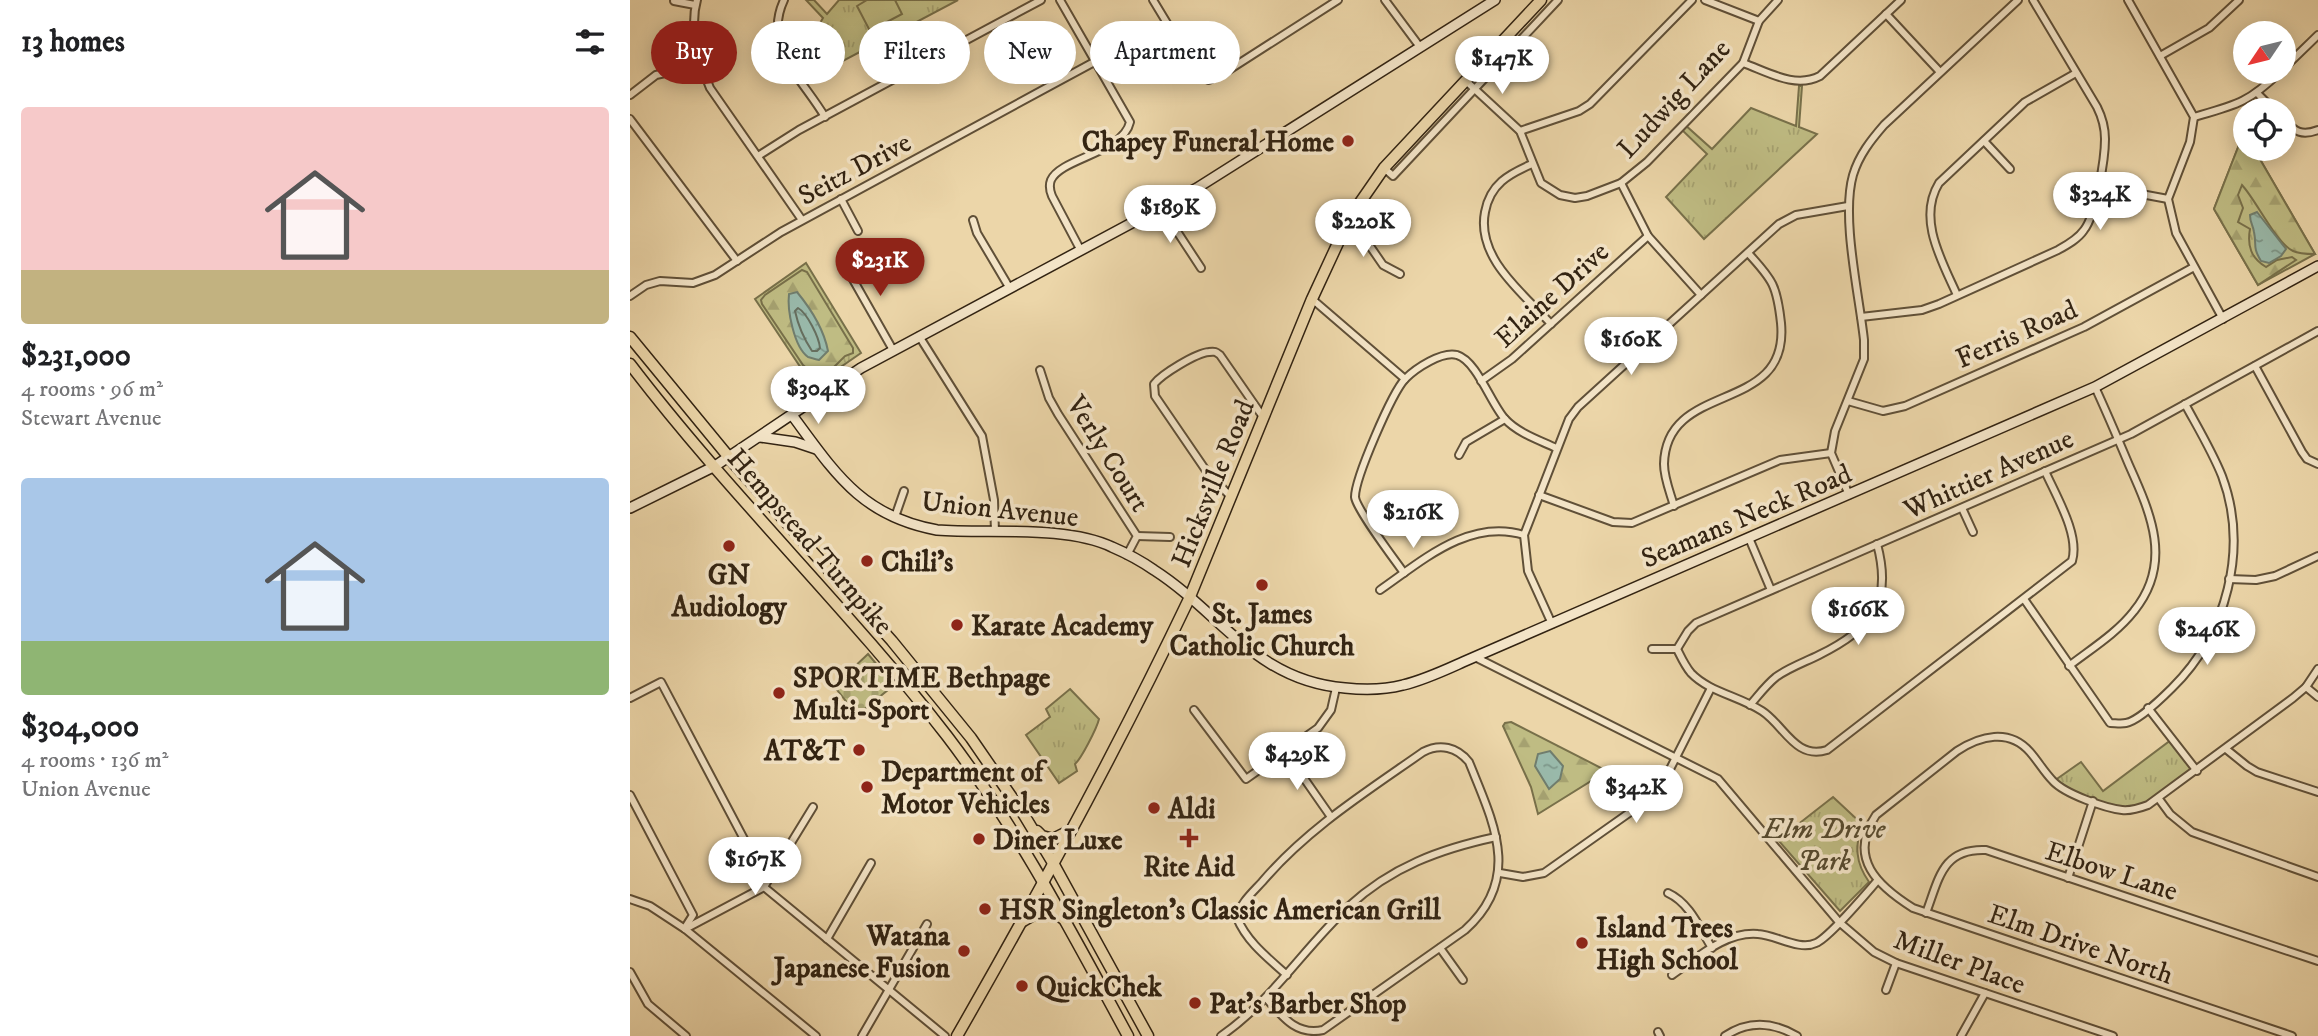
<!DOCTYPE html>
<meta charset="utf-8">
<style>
body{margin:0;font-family:"IM FELL DW Pica",serif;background:#f2f2f2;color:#202124;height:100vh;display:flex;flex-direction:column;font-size:26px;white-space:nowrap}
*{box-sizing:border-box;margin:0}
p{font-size:23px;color:#757577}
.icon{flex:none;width:38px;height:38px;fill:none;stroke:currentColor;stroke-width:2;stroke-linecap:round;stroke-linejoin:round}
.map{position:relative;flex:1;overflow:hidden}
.panel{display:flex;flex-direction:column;background:#fff;width:630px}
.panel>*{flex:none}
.banner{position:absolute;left:21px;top:21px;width:665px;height:63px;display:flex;gap:14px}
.needle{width:46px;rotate:235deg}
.fabs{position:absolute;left:1603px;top:21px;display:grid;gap:14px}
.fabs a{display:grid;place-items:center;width:63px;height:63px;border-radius:50%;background:#fff;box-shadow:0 4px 18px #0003;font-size:35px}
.price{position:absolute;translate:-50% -60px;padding:0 16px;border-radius:24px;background:#fff;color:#222;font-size:23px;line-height:46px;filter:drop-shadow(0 2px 4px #0008)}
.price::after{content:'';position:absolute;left:50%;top:42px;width:21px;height:16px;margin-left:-10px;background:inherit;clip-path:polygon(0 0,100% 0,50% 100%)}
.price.current{background:#8f2418;color:#fff}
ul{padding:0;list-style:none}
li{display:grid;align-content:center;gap:14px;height:371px;padding:0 21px}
li span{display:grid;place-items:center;height:217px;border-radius:7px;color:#555}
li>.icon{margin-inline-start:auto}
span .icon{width:126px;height:126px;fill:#fffc;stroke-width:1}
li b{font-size:30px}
h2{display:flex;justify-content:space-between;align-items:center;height:84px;padding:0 21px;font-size:30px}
.chip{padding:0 24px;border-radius:32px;background:#fff;box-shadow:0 4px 18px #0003;font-size:24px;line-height:63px}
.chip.current{background:#8f2418;color:#fff}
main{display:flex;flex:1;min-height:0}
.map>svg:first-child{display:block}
</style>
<main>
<section class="panel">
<h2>13 homes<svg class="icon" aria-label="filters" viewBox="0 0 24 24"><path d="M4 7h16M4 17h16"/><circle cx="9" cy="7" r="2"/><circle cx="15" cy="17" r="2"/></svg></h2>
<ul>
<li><span style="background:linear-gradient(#f6c9c9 75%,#c2b280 0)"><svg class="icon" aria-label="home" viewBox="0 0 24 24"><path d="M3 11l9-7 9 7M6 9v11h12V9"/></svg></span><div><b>$231,000</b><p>4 rooms · 96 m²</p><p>Stewart Avenue</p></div></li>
<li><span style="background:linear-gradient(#a9c7e8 75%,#8fb573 0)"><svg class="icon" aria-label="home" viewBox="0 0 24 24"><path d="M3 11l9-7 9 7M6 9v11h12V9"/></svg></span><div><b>$304,000</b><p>4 rooms · 136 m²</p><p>Union Avenue</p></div></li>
</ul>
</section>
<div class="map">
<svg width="1688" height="1036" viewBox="0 0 1688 1036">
<defs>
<pattern id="grass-tufts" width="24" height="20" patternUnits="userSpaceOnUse" patternTransform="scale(1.75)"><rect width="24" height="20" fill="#bfbc83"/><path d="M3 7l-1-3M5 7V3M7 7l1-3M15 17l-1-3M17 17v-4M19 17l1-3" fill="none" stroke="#a5a170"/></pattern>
<pattern id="forest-firs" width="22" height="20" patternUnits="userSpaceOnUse" patternTransform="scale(1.75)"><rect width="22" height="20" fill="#bfbc83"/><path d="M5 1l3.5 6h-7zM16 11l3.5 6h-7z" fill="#a5a170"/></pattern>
<pattern id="cemetery-stones" width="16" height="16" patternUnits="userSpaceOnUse" patternTransform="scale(1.75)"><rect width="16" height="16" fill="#bfbc83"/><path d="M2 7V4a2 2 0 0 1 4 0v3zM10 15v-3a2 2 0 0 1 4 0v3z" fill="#a5a170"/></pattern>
<pattern id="water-ripples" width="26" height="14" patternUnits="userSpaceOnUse" patternTransform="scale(1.75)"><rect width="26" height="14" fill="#99b9aa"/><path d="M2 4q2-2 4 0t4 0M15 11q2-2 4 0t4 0" fill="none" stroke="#7d9689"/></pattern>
</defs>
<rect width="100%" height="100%" fill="#ecd6a9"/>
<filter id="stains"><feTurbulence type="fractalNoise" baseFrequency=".00286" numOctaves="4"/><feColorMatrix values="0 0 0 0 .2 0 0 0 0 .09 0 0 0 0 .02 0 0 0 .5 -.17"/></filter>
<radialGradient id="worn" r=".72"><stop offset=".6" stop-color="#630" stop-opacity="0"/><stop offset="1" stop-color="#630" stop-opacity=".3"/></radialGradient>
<g fill="url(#grass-tufts)" stroke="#78704a" stroke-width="2">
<path d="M176 0H184L197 14 209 0H328L211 62 186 30 193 18Z"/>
<path d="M1169 86H1172L1169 127 1187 134 1074 239 1036 197 1077 154 1050 128 1054 124 1082 149 1121 108 1166 126Z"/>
<path d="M1614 132 1615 149H1624L1685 254 1628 285 1584 209Z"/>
<path d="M176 263 231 353 183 386 125 299Z"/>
<path d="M440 689 469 719C467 728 451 759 445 764L447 771 429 783 396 735 420 717 416 709Z"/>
<path d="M1541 740 1565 771C1552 780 1530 800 1516 805 1486 814 1448 798 1424 781L1451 762 1473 791Z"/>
<path d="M1203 797 1232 824C1225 846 1225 862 1239 882L1210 911 1148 840Z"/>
</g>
<g fill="url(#forest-firs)" stroke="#78704a" stroke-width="2">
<path d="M1614 132 1615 149H1624L1685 254C1678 254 1669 254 1663 251 1646 243 1626 200 1612 185L1608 195 1613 208 1608 222 1620 229C1617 246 1621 258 1636 267L1647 260 1662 257 1666 260 1628 285 1584 209Z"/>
<path d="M172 270 177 272 223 348V353L215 356 203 368 180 371 173 365 132 304 131 300 135 295Z"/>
<path d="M881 722 977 771 908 814 901 787 873 726 875 723Z"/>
</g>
<path fill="url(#cemetery-stones)" stroke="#78704a" stroke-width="2" d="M238 654 264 685 227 715 204 686Z"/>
<path fill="#bfbc83" stroke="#78704a" stroke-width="2" d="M237 0H265L272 14 240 31 227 6Z"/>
<g fill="url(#water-ripples)" stroke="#707d6d" stroke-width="2">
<path d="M1627 212 1656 249 1651 256 1639 263 1631 261C1622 246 1627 246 1624 232 1623 225 1620 223 1620 215Z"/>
<path d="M167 292C181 309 194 330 198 351L189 360C188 360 178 357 178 357 164 347 157 310 159 294Z"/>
<path d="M920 751 933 766 930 779 919 789 905 766 908 754Z"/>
</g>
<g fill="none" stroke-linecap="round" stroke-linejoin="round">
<path stroke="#666e5e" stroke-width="2" d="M168 308C177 313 189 337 190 348L187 351H182C174 339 168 325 165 311Z"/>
<g stroke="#605038" stroke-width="10">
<g id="street">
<path d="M67 0C59 28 69 62 80 88L172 220"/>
<path d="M154 0C132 47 172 78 195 117"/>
<path d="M430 0 500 122C493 153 431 158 421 180 419 185 420 191 422 196L450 249"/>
<path d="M523 0 569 76 579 80 591 75 708 0"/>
<path d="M755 0 790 47"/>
<path d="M1075 0 1129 21"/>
<path d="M1498 0 1564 117 1560 142 1538 199 1546 233 1593 319"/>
<path d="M44 1 65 5"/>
<path d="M1256 14 1310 72"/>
<path d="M1530 56 1579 28 1609 0"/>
<path d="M1113 63C1138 72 1165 89 1190 76L1271 0"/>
<path d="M1654 68 1688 35"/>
<path d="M836 81 890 131 911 183 930 195 945 198 957 196 991 183 1017 162 1113 63 1129 21 1148 0"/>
<path d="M1628 94 1644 110"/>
<path d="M0 95 26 75 71 65"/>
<path d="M1564 117C1606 105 1618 103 1650 72"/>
<path d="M0 119 107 261"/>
<path d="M1654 120C1665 132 1672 136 1688 130"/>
<path d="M890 131 949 111 960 104 1062 0"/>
<path d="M1354 141 1380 169"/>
<path d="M128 156 169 130 411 0"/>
<path d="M902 164C879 174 860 184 855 212 846 258 893 293 921 324"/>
<path d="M754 168 763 176 928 0"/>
<path d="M991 183 1018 236 1071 295"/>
<path d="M1468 186 1538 199"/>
<path d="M211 199 228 231"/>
<path d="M531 207 571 268"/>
<path d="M720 217 753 265 770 274"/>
<path d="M343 220 347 233 379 287"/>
<path d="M212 260 263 350"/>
<path d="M1327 295C1312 261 1287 219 1309 183L1395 102 1446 73"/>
<path d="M0 296 16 285 30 281 63 283 85 275 151 232 466 61"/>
<path d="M682 299 775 379"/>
<path d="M1231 317 1292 310 1309 304 1428 250C1437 245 1448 239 1454 230 1466 215 1475 158 1475 139 1475 128 1472 117 1467 107L1403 0"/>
<path d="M289 336 352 436 364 500 365 532"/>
<path d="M1625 366 1672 452 1677 459 1688 464"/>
<path d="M410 370 419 398 428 414 507 536 497 555"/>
<path d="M851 381 882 359 1018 236"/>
<path d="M1218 401 1253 411 1275 406 1454 327 1564 267"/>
<path d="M829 455 836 442 875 419"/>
<path d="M909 495 983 522 1002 523 1150 460 1201 453"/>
<path d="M1219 495 1201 453 1205 431 1234 359V340C1229 294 1211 217 1223 175 1229 155 1241 140 1254 125L1388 0"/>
<path d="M601 497 577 472 525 396 524 384C532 374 566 353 579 352 585 351 586 352 590 355L633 417"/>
<path d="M1044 506C1040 492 1034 478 1034 464 1036 379 1160 416 1151 323 1147 286 1143 280 1118 253"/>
<path d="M1332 508 1343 532"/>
<path d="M265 517 274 491"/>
<path d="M507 536 540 537"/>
<path d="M1119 538 1141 590"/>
<path d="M774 573C765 560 726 509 725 497 725 478 762 393 775 379 786 368 812 351 827 355 847 361 861 404 875 419 888 433 909 440 926 448"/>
<path d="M1599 579 1626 580 1645 576 1688 556"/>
<path d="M750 590C792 561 839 518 894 535"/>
<path d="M1394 599 1480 723C1485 723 1491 724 1496 723 1508 721 1533 697 1542 688 1597 634 1619 548 1592 476 1582 451 1568 428 1555 404"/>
<path d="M922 624 898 571 894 535 939 419 948 407 1149 224 1166 215 1218 206"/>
<path d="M1022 649H1047"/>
<path d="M1047 649 1058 631 1066 623 1501 434 1688 331"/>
<path d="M1047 649C1051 657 1055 666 1061 673 1079 692 1109 696 1132 711 1154 725 1165 760 1197 750L1442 561C1450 535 1426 496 1415 471"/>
<path d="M845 657 1088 779 1209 922 1244 952 1266 963 1483 1036"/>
<path d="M1439 666C1461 649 1487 633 1504 611 1543 563 1521 514 1499 465 1488 439 1477 413 1465 387"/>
<path d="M1676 687 1688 697"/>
<path d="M0 698 31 682 134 877V887L315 1036"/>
<path d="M1120 705C1128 696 1136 685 1146 677 1158 668 1175 662 1189 655 1242 629 1263 603 1247 544"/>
<path d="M1518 708 1567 771"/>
<path d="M564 710 616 779 688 728 701 710 706 688"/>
<path d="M1596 749 1617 766 1627 772 1688 792"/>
<path d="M655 751 701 817"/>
<path d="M0 795 63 915 56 926"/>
<path d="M1529 799 1540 814 1562 832 1688 877"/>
<path d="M870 873 893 877 914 873 1016 801 1035 779 1081 688"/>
<path d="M1438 878 1463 801"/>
<path d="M1038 893C1060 903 1070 929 1082 948"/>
<path d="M0 899 20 906 55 929 186 1036"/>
<path d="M1296 913C1309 879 1312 848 1356 850L1688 961"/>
<path d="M55 929 134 887 183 807"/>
<path d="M197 939 241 863"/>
<path d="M810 948 833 980"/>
<path d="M0 972 18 1004 56 1036"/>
<path d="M1042 975C1067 958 1096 931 1128 934 1146 935 1169 951 1186 943 1198 938 1236 894 1247 881"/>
<path d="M1256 990 1266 963"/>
<path d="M636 998C652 1016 666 1036 693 1030L835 930C893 878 863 822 839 762 827 747 810 743 793 752 736 792 677 829 632 882 622 893 610 903 607 918 617 942 638 958 657 975"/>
<path d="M1028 1032 1030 1036"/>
<path d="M232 1036 297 924"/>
<path d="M591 1036C642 1001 674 948 718 907 761 867 810 849 866 837"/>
<path d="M1095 1036C1119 1020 1143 1022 1167 1036"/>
<path d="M1331 1036 1355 993"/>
<path d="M1662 1036 1283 908C1248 886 1217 858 1246 815L1327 751C1350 736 1379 728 1400 752 1408 761 1414 772 1423 781 1435 794 1475 808 1492 810 1501 811 1510 808 1518 805L1663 698 1676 687 1688 669"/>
</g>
</g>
<g stroke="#322312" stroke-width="12">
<g id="secondary">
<path d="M162 415C205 473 231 516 307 530 359 534 436 525 482 547 496 553 511 561 524 570 591 613 626 681 715 688 734 690 754 690 773 685 794 680 813 671 833 662L1465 387 1688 266"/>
<path d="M130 437 165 442 186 449"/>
<path d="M0 508 85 466 231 368 567 188 865 0"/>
</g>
</g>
<g stroke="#322312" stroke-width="13">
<g id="primary">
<path d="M0 337 107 467 262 641 341 738 394 815 423 863 518 1036"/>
<path d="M0 364C99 494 217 607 317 736 388 829 442 933 498 1036"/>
<path d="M407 831 412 836 423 839 439 831"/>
<path d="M393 921C407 913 417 905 432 918"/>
<path d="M327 1036C409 893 488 748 559 599L682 299 720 217 754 168 911 0"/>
</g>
</g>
<use href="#street" stroke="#f3e4c7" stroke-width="6"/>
<use href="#secondary" stroke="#f3e4c7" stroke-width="9"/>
<use href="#primary" stroke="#ecd6a9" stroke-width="10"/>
</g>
<g fill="#8f2418" stroke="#f3e4c7" stroke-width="2.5">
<circle cx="718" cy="141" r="7"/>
<circle cx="99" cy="546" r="7"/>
<circle cx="237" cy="561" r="7"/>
<circle cx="632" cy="585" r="7"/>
<circle cx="327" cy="625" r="7"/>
<circle cx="149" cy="693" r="7"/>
<circle cx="229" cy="750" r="7"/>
<circle cx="237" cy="787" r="7"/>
<circle cx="524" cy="808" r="7"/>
<path d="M555.5 827.5h7v7h7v7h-7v7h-7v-7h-7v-7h7z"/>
<circle cx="349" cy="839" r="7"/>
<circle cx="355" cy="909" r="7"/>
<circle cx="952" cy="943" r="7"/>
<circle cx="334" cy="951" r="7"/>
<circle cx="392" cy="986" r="7"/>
<circle cx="565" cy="1003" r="7"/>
</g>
<g text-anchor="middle" stroke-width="7" stroke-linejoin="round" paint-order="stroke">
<g font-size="28" fill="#322312" stroke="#f3e4c7">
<text transform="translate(1043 98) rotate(-47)" y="10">Ludwig Lane</text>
<text transform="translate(224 168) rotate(-28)" y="10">Seitz Drive</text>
<text transform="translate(921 294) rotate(-42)" y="10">Elaine Drive</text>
<text transform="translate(1386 333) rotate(-24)" y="10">Ferris Road</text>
<text transform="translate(479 453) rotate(58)" y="10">Verly Court</text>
<text transform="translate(1358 473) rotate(-24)" y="10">Whittier Avenue</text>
<text transform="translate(582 483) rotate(-68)" y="10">Hicksville Road</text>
<text transform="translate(370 508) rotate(6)" y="10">Union Avenue</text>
<text transform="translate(1116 515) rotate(-23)" y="10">Seamans Neck Road</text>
<text transform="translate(181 541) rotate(49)" y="10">Hempstead Turnpike</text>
<text transform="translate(1482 870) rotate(18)" y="10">Elbow Lane</text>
<text transform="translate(1451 943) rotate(19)" y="10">Elm Drive North</text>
<text transform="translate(1330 961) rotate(20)" y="10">Miller Place</text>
</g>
<g font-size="28" font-weight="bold" fill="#322312" stroke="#f3e4c7" text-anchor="start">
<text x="704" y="151" text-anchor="end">Chapey Funeral Home</text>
<text x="251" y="571">Chili's</text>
<text x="99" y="584" text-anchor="middle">GN<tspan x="99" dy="32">Audiology</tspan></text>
<text x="632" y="623" text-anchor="middle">St. James<tspan x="632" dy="32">Catholic Church</tspan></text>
<text x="341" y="635">Karate Academy</text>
<text x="163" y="687">SPORTIME Bethpage<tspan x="163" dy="32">Multi-Sport</tspan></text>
<text x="215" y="760" text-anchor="end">AT&amp;T</text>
<text x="251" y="781">Department of<tspan x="251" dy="32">Motor Vehicles</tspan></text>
<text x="538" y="818">Aldi</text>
<text x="363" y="849">Diner Luxe</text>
<text x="559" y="876" text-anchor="middle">Rite Aid</text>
<text x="369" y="919">HSR Singleton's Classic American Grill</text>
<text x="966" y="937">Island Trees<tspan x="966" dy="32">High School</tspan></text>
<text x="320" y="945" text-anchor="end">Watana<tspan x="320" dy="32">Japanese Fusion</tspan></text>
<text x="406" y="996">QuickChek</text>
<text x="579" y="1013">Pat’s Barber Shop</text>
</g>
<g font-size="28" font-style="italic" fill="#55492e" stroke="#f3e4c7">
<text x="1194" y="838">Elm Drive<tspan x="1194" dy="32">Park</tspan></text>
</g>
</g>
<rect width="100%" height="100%" filter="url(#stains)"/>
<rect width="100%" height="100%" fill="url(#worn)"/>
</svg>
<div class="fabs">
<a><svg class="needle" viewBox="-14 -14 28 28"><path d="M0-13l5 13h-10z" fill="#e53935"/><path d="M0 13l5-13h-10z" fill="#757577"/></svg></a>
<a><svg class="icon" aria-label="locate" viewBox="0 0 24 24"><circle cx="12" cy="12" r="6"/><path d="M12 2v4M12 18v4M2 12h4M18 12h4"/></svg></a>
</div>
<b class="price" style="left:872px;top:96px">$147K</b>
<b class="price" style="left:1470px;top:232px">$324K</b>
<b class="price" style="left:540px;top:245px">$189K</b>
<b class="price" style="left:733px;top:259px">$220K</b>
<b class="price current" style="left:250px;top:298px">$231K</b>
<b class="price" style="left:1001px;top:377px">$160K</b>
<b class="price" style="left:188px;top:426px">$304K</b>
<b class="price" style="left:783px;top:550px">$216K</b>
<b class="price" style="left:1228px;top:647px">$166K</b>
<b class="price" style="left:1577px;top:667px">$246K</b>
<b class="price" style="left:667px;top:792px">$429K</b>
<b class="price" style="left:1006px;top:825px">$342K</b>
<b class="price" style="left:125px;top:897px">$167K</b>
<div class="banner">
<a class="chip current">Buy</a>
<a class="chip">Rent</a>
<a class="chip">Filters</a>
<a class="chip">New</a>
<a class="chip">Apartment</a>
</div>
</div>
</main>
